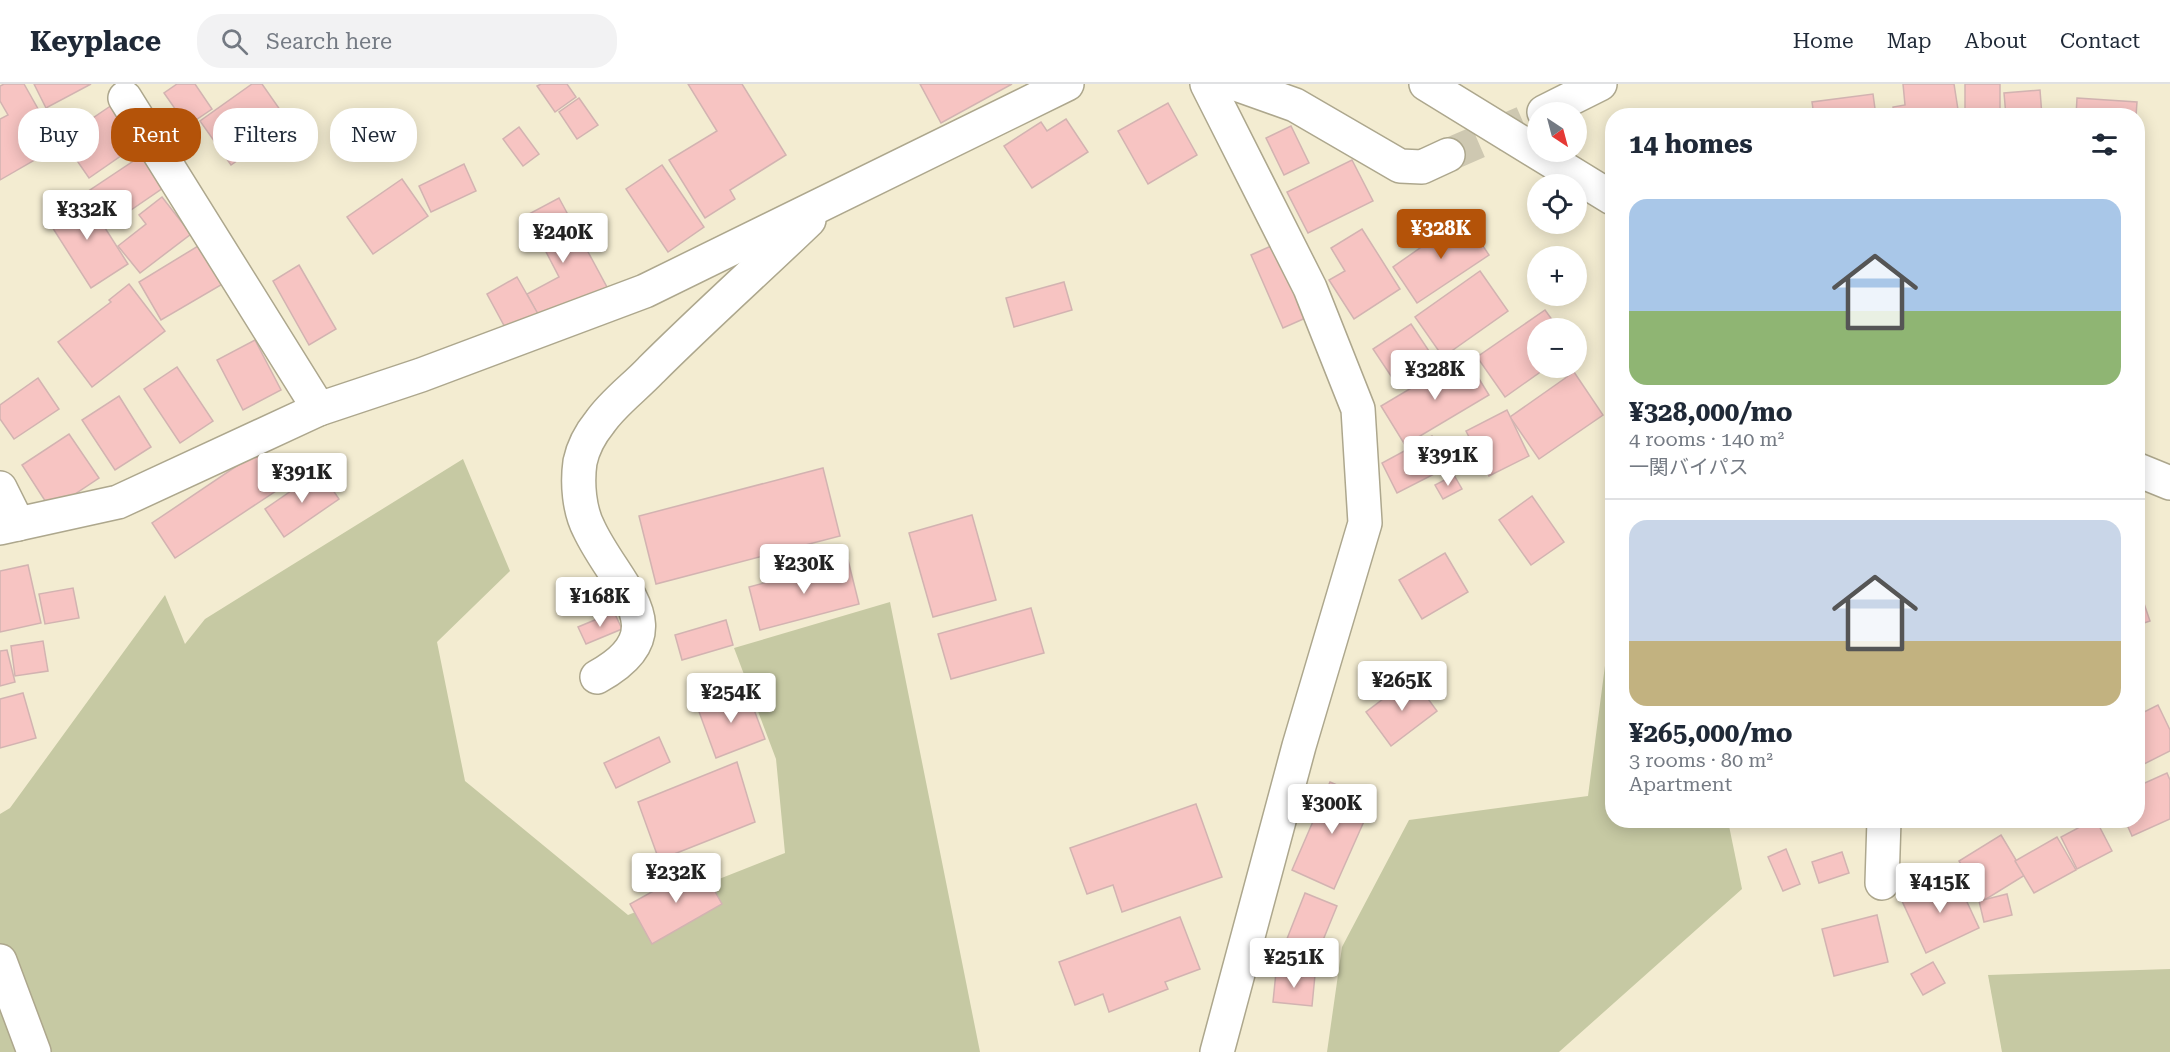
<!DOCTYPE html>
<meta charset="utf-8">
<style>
body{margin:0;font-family:"Roboto Serif","Noto Sans JP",serif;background:#f2f2f3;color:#1f2937;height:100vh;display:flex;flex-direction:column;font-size:22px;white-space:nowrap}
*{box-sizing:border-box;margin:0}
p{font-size:20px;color:#747a83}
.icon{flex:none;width:33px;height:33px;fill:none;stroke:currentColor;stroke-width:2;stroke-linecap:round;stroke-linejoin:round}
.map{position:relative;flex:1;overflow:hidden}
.details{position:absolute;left:1605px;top:24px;width:540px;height:720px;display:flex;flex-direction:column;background:#fff;border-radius:24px;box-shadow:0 3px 15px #0003}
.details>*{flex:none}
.banner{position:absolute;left:18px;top:24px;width:570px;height:54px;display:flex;gap:12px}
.needle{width:39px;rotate:144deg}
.tools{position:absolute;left:1527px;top:18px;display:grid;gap:12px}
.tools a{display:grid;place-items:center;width:60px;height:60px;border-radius:50%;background:#fff;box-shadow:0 3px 15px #0003;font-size:30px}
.price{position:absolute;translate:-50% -51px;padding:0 14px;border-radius:6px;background:#fff;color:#222;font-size:20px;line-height:39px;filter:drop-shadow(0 2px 3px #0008)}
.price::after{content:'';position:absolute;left:50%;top:36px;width:18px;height:14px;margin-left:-9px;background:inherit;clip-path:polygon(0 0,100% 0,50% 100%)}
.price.selected{background:#b45309;color:#fff}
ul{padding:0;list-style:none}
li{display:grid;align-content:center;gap:12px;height:318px;padding:0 24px}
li+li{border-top:2px solid #e0e1e3}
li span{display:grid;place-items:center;height:186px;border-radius:18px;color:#555}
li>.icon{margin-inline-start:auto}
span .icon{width:108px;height:108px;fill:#fffc;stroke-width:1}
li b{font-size:26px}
h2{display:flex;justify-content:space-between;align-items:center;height:72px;padding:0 24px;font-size:26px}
.pill{padding:0 21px;border-radius:24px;background:#fff;box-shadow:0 3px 15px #0003;font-size:21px;line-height:54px}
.pill.selected{background:#b45309;color:#fff}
header{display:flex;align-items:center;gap:36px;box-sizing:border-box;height:84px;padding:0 30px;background:#fff;border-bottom:2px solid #e0e1e3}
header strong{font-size:28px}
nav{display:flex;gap:33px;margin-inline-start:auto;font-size:21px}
.search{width:420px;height:54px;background:#f2f2f3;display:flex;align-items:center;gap:15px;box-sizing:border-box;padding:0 21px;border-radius:24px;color:#747a83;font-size:22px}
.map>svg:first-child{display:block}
</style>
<header>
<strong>Keyplace</strong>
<div class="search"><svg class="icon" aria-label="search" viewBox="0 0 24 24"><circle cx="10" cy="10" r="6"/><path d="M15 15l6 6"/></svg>Search here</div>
<nav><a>Home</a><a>Map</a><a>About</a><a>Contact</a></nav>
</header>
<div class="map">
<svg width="2170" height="968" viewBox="0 0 2170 968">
<rect width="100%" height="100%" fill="#f3ecd1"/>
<g fill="#c6c9a3">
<path d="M463 375 510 487 437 558 465 697 628 831 785 769 776 675 734 564 890 518 980 968H0V730L10 724 165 511 185 560 205 535Z"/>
<path d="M1612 528V736L1728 737 1742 805 1559 968H1327L1342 863 1409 736 1588 712Z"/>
<path d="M2170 885V968H2002L1988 891Z"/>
</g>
<g fill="#f7c4c2" stroke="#d2b3b1" stroke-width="1.5">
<path d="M4 0H24L59 62 0 96V35L8 31 0 17V2Z"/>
<path d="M34 0H91L46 24Z"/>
<path d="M177 0H195L212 25 187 42 164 9Z"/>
<path d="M252 0H262L290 40 231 81 200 37Z"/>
<path d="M541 0H567L576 13 555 28 537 2Z"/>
<path d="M688 0H742L786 71 730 106 735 115 705 134 669 76 717 47Z"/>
<path d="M920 0H1012L941 39Z"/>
<path d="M1903 0H1954L1959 32H1894L1893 23 1905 21Z"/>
<rect x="1965" y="0" width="35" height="32"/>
<path d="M2040 6 2042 32H2006L2004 9Z"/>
<path d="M1873 10 1876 32H1814L1812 18Z"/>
<path d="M579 14 598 41 577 55 559 28Z"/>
<path d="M2077 14 2137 18 2136 32H2076Z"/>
<path d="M1168 19 1197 71 1148 100 1118 47Z"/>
<path d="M112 21 138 60 89 94 62 55Z"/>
<path d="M1066 35 1088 68 1032 104 1004 62 1041 38 1047 47Z"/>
<path d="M1291 42 1309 79 1284 91 1266 54Z"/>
<path d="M519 43 539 70 523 82 503 55Z"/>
<path d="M141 72 163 104 109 141 87 108Z"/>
<path d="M1352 76 1373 117 1308 149 1287 108Z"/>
<path d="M464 80 476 107 431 128 419 102Z"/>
<path d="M662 81 704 143 668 168 626 105Z"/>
<path d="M402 95 428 132 373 170 347 133Z"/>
<path d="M84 111 128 180 91 204 47 135Z"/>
<path d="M162 113 191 150 140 189 118 162 146 140 139 131Z"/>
<path d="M559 114 608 205 543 240 527 210 559 193 527 131Z"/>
<path d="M1464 133 1489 171 1417 219 1393 183Z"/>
<path d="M1362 145 1400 205 1354 235 1329 196 1345 187 1331 164Z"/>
<path d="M203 159 226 198 161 236 139 198Z"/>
<path d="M1278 159 1310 232 1283 244 1251 171Z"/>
<path d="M299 181 336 245 309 261 273 197Z"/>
<path d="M1480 187 1508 227 1443 273 1415 233Z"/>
<path d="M517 193 538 230 507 247 487 210Z"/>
<path d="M1064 198 1072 226 1014 243 1006 214Z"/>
<path d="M129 200 165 247 92 303 58 258 111 218 109 216Z"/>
<path d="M1545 226 1558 244H1538V284H1546L1505 313 1477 273Z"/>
<path d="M1411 240 1433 273 1395 298 1373 265Z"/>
<path d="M255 256 281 306 243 326 217 276Z"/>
<path d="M1465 272 1489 311 1405 361 1381 322Z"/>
<path d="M177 283 213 337 180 359 144 305Z"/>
<path d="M1574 288 1603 331 1539 375 1510 333Z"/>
<path d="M38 294 59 325 14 355 0 335V321Z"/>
<path d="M119 312 151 363 115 386 82 336Z"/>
<path d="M1507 326 1529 372 1489 392 1466 347Z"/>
<path d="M69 350 99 394 51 426 22 381Z"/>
<path d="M1432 352 1448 383 1397 409 1382 379Z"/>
<path d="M256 369 279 405 175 474 152 439Z"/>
<path d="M823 384 840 452 656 500 639 432Z"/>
<path d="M320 387 339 415 284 453 265 425Z"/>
<path d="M1454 391 1462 405 1443 415 1435 401Z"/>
<path d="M1532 412 1564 458 1531 481 1499 436Z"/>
<path d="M972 431 996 516 933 533 909 449Z"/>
<path d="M1445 469 1468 508 1422 535 1399 496Z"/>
<path d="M848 476 859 520 760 546 749 503Z"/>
<path d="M28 481 41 539 0 548V487Z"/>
<path d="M2138 502 2150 537 2138 541Z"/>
<path d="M73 504 79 534 45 540 39 510Z"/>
<path d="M1031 524 1044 569 951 595 938 550Z"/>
<path d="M614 528 622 545 586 560 578 543Z"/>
<path d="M726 536 733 561 682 576 675 551Z"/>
<path d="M43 557 48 587 15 592 11 562Z"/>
<path d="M7 566 15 598 0 602V567Z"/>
<path d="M1412 593 1437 627 1391 662 1366 628Z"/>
<path d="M747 607 765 655 716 674 698 625Z"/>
<path d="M23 609 36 654 0 664V615Z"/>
<path d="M2158 621 2170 646V667L2138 683V631Z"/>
<path d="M659 653 670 678 616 704 604 679Z"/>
<path d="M737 678 755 738 659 776 638 718Z"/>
<path d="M2167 689 2170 696V735L2132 752 2125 736H2138V702Z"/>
<path d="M1330 698 1373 717 1334 805 1292 786Z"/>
<path d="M1196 720 1222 793 1122 828 1113 801 1087 810 1070 764Z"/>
<path d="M2093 736H2096L2112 767 2077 785 2061 753Z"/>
<path d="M2001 751 2025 791 1983 817 1959 777Z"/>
<path d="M2057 753 2076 786 2034 809 2015 777Z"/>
<path d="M1786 765 1800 800 1783 807 1768 773Z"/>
<path d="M1842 768 1849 789 1819 799 1812 778Z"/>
<path d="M700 781 722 820 652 860 630 820Z"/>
<path d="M1955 792 1979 844 1926 869 1902 817Z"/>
<path d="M1305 809 1337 822 1312 883 1281 870Z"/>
<path d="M2007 810 2012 831 1984 838 1979 817Z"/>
<path d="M1877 831 1888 878 1834 892 1822 845Z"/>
<path d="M1180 833 1200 885 1165 898 1168 905 1109 928 1103 910 1075 921 1059 878Z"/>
<path d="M1933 878 1945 899 1923 911 1911 890Z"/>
<path d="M1276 888 1315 891 1312 922 1273 918Z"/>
</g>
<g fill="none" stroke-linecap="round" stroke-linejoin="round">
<path stroke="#cec8b1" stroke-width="33" stroke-dasharray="33 16" stroke-linecap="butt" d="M1448 71 1531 35"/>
<g stroke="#ada78d" stroke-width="36">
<g id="minor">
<path d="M1207 0 1310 204 1358 325 1365 439 1299 662 1217 968"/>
<path d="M1236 0 1295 21 1400 82 1422 83 1448 71"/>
<path d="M125 14 319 325"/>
<path d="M1544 28 1600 0"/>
<path d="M0 404 18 440"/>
<path d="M0 444 118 418 319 325 421 291 645 207 1067 0"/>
<path d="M597 593C681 547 616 503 589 445 579 426 577 399 580 378 583 364 591 349 600 338 613 319 635 303 651 286 702 235 757 186 809 136"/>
<path d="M1882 799 1884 736"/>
<path d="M0 877 34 968"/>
</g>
</g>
<g stroke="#ada78d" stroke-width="36">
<g id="highway">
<path d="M1426 0 1612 114"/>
<path d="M2138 386 2170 399"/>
</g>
</g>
<use href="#minor" stroke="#fff" stroke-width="33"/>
<use href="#highway" stroke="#fff" stroke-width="33"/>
</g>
</svg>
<div class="tools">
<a><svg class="needle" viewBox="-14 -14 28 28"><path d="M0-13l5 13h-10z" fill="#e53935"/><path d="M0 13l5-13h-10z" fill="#747a83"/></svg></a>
<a><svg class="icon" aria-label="locate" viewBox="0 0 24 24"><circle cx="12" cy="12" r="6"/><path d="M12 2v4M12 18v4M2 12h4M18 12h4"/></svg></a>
<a>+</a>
<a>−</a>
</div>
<b class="price" style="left:87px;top:157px">¥332K</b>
<b class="price selected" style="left:1441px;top:176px">¥328K</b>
<b class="price" style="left:563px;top:180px">¥240K</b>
<b class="price" style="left:1435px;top:317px">¥328K</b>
<b class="price" style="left:1448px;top:403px">¥391K</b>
<b class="price" style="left:302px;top:420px">¥391K</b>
<b class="price" style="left:804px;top:511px">¥230K</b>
<b class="price" style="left:600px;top:544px">¥168K</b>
<b class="price" style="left:1402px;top:628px">¥265K</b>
<b class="price" style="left:731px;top:640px">¥254K</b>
<b class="price" style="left:1332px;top:751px">¥300K</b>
<b class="price" style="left:676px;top:820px">¥232K</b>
<b class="price" style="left:1940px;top:830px">¥415K</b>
<b class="price" style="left:1294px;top:905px">¥251K</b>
<div class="banner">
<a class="pill">Buy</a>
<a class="pill selected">Rent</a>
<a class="pill">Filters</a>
<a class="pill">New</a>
</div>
<section class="details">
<h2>14 homes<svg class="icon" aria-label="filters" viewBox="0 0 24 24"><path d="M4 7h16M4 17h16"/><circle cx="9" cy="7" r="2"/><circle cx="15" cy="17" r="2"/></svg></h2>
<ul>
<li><span style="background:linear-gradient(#a9c7e8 60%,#8fb573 0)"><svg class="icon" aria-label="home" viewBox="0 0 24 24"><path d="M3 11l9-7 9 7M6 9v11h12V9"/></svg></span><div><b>¥328,000/mo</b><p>4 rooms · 140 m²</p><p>一関バイパス</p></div></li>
<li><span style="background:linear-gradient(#c9d6e8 65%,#c2b280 0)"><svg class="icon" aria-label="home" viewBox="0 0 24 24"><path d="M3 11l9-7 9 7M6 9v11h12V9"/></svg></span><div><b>¥265,000/mo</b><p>3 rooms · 80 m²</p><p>Apartment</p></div></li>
</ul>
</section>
</div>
